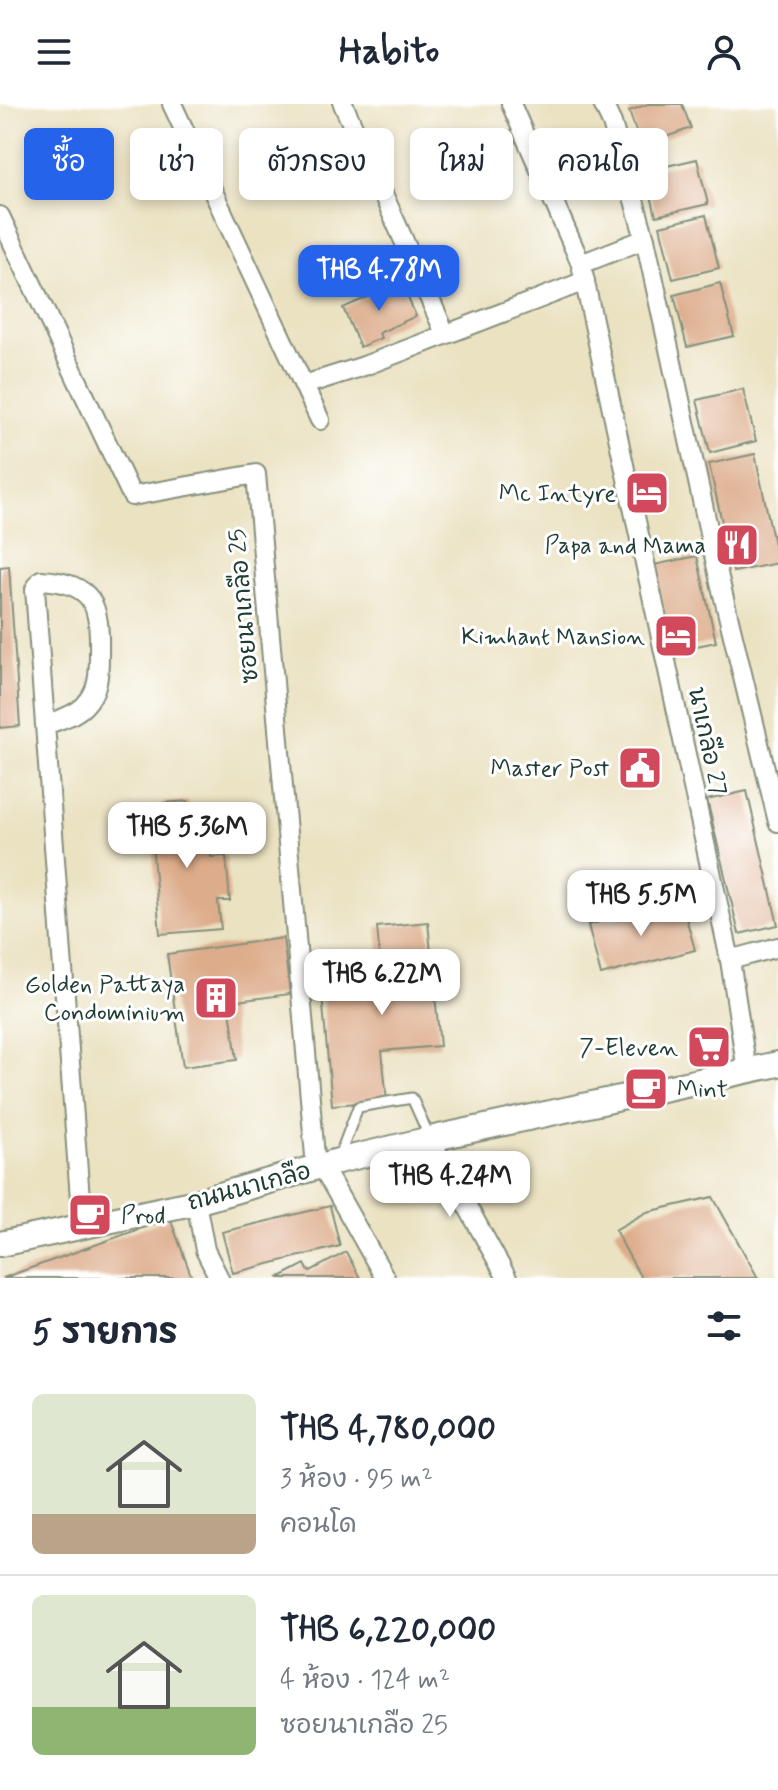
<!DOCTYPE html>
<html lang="th">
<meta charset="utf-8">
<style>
body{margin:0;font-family:Mynerve,"Playpen Sans Thai",sans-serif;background:#f6f6f7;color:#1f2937;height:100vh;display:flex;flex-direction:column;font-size:30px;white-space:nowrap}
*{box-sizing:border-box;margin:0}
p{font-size:26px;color:#747a83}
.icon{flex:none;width:44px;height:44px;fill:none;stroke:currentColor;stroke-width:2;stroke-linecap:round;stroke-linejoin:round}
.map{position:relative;height:1174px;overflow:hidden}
.drawer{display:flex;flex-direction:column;background:#fff;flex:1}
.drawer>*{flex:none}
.guide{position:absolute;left:24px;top:24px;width:730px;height:72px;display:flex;gap:16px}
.price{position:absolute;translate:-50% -68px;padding:0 18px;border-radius:16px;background:#fff;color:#222;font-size:26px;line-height:52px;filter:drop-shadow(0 2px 4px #0008)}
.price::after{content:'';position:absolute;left:50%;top:48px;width:24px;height:18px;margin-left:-12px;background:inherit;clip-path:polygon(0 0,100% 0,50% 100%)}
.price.on{background:#2563eb;color:#fff}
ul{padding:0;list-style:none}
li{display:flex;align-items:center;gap:24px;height:200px;padding:0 32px}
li+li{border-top:2px solid #e0e1e3}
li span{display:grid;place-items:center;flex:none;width:224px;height:160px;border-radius:12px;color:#555}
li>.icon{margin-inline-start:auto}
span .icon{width:96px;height:96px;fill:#fffc;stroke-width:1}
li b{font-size:34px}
h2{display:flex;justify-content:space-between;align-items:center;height:96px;padding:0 32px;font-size:34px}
.tag{padding:0 28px;border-radius:12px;background:#fff;box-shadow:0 4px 12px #0003;font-size:28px;line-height:72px}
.tag.on{background:#2563eb;color:#fff}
header{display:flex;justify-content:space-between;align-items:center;height:104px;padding:0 32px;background:#fff;font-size:36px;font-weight:700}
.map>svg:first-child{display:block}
</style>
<header><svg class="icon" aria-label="menu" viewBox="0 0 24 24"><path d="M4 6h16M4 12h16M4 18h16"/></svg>Habito<svg class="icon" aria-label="person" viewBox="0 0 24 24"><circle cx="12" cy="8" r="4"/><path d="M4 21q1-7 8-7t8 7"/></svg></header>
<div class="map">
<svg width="778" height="1174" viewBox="0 0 778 1174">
<rect width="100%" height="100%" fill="#fff"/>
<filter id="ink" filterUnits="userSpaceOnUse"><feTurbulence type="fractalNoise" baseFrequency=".0125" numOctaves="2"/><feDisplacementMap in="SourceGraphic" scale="16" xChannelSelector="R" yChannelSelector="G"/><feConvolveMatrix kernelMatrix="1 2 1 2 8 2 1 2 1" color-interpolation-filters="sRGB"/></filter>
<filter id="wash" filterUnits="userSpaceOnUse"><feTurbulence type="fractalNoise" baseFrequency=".006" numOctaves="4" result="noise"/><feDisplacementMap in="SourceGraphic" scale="32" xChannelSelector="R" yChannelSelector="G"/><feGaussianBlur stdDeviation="1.8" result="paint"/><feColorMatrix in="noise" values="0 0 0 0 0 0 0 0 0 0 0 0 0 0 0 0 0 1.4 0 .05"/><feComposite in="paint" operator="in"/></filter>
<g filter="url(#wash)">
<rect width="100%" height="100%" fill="#ebe2c2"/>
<g id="blocks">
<g fill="#ddac8a">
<path d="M648 0H682L691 24 641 42 629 7Z"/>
<path d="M697 55 708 100 656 112 645 67Z"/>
<path d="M706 111 719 164 673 175 660 122Z"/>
<path d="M401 178 416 212 379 229 381 234 360 243 343 204Z"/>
<path d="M720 179 734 232 687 243 674 191Z"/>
<path d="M743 285 756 337 710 349 697 296Z"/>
<path d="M755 350 778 459 733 468 709 360Z"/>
<path d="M697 452 716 538 673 547 654 461Z"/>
<path d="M9 462 20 622 0 624V463Z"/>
<path d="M747 687 778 821 739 830 707 696Z"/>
<path d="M188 697 189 702 206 701 211 753 226 752 230 797H218L221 825 160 830 149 705 164 703 163 699Z"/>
<path d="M681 796 695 846 601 871 588 821Z"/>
<path d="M428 818 440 942 382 947 387 997 332 1001 322 891 383 886 377 823Z"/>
<path d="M283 834 290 890 229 898 237 956 183 963 167 850Z"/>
<path d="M713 1093 758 1174H641L615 1126 647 1108Z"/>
<path d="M330 1102 340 1142 233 1169 222 1128Z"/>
<path d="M170 1114 192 1174H3Z"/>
<path d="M346 1148 360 1174H278L305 1160 309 1168Z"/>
</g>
</g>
</g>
<g filter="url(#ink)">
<use href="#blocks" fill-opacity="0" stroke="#85907b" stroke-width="2"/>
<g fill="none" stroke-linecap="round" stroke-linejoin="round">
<g stroke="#85907b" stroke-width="13">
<path id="lane" d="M339 1053 358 1003 412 994 429 1032"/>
</g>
<g stroke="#85907b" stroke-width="22">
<g id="street">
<path d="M172 0 320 316"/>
<path d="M343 0 445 229"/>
<path d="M511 0 581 160 730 856 747 967"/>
<path d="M603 0 612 19 645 135 719 474 778 718"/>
<path d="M0 112 132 392 256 370 316 1064"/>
<path d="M581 160 645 135"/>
<path d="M304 281 364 262 585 177"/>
<path d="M45 621C58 616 74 612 84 602 99 587 99 570 99 550 100 502 95 479 41 476L35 485 82 1122"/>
<path d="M730 856 778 843"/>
<path d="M430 1035 507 1174"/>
<path d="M322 1062 385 1174"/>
<path d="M196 1098 205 1146 219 1174"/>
</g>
</g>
<g stroke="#85907b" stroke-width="28">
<path id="secondary" d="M0 1140 196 1098 338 1057 430 1035 778 960"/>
</g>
<use href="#lane" stroke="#fff" stroke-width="9"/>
<use href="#street" stroke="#fff" stroke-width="18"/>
<use href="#secondary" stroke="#fff" stroke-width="24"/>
</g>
</g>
<defs>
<g id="hotel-square" transform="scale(2.3)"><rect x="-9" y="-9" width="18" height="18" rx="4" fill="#d1495b" stroke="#fff"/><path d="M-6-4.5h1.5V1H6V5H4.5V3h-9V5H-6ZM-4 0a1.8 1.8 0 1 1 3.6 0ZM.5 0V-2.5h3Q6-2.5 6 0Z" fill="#fff"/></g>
<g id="restaurant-square" transform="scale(2.3)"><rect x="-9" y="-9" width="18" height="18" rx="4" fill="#d1495b" stroke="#fff"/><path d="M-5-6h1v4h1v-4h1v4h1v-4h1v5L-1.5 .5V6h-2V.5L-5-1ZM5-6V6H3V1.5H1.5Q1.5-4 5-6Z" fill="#fff"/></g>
<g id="civic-square" transform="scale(2.3)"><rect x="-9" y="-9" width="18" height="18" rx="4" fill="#d1495b" stroke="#fff"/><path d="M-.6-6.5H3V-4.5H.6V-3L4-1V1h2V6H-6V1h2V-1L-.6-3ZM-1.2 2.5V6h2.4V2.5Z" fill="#fff"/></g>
<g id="building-square" transform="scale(2.3)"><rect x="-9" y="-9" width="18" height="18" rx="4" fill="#d1495b" stroke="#fff"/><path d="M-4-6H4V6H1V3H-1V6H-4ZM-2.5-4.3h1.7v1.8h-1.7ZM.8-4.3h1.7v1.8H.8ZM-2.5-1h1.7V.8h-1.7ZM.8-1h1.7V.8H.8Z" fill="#fff"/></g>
<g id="supermarket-square" transform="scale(2.3)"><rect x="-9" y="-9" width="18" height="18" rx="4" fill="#d1495b" stroke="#fff"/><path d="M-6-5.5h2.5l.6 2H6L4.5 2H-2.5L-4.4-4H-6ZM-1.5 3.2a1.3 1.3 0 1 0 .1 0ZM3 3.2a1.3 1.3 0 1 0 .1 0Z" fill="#fff"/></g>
<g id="cafe-square" transform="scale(2.3)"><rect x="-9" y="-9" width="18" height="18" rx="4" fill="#d1495b" stroke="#fff"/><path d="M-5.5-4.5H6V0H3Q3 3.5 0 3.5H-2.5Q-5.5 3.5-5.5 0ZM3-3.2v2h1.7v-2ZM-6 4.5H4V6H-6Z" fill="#fff"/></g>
</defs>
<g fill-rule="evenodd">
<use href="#hotel-square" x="647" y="389"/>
<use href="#restaurant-square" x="737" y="441"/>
<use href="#hotel-square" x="676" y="532"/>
<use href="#civic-square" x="640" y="664"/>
<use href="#building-square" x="216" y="894"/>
<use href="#supermarket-square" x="709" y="943"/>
<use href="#cafe-square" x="646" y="985"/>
<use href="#cafe-square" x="90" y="1111"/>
</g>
<g text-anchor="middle" stroke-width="6" stroke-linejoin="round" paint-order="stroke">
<g font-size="24" fill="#1f3d34" stroke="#fff" text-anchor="end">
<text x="616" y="397">Mc Intyre</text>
<text x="706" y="449">Papa and Mama</text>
<text x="645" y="540">Kimhant Mansion</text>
<text x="609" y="672">Master Post</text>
<text x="185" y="888">Golden Pattaya<tspan x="185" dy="28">Condominium</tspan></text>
<text x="678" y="951">7-Eleven</text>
<text x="677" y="993" text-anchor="start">Mint</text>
<text x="121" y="1119" text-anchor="start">Prod</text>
</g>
<g font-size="24" fill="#1f3d34" stroke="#fff">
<text transform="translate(243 502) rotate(-95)" y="8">ซอยนาเกลือ 25</text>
<text transform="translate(708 637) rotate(78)" y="8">นาเกลือ 27</text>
<text transform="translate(249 1082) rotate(-15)" y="8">ถนนนาเกลือ</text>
</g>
</g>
</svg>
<b class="price on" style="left:379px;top:209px">THB 4.78M</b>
<b class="price" style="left:187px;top:766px">THB 5.36M</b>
<b class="price" style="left:641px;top:834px">THB 5.5M</b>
<b class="price" style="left:382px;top:913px">THB 6.22M</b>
<b class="price" style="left:450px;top:1115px">THB 4.24M</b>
<div class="guide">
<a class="tag on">ซื้อ</a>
<a class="tag">เช่า</a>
<a class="tag">ตัวกรอง</a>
<a class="tag">ใหม่</a>
<a class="tag">คอนโด</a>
</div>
</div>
<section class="drawer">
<h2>5 รายการ<svg class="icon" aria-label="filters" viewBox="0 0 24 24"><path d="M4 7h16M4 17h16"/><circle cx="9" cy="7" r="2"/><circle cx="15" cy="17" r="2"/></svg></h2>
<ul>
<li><span style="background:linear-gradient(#dfe7d0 75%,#b9a48a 0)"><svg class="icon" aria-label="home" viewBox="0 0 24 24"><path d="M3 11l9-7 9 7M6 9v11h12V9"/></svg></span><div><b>THB 4,780,000</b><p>3 ห้อง · 95 m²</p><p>คอนโด</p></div></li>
<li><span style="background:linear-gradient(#dfe7d0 70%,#8fb573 0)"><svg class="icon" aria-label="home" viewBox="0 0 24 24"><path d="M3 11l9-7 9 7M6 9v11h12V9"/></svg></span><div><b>THB 6,220,000</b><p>4 ห้อง · 124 m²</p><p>ซอยนาเกลือ 25</p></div></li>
</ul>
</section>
